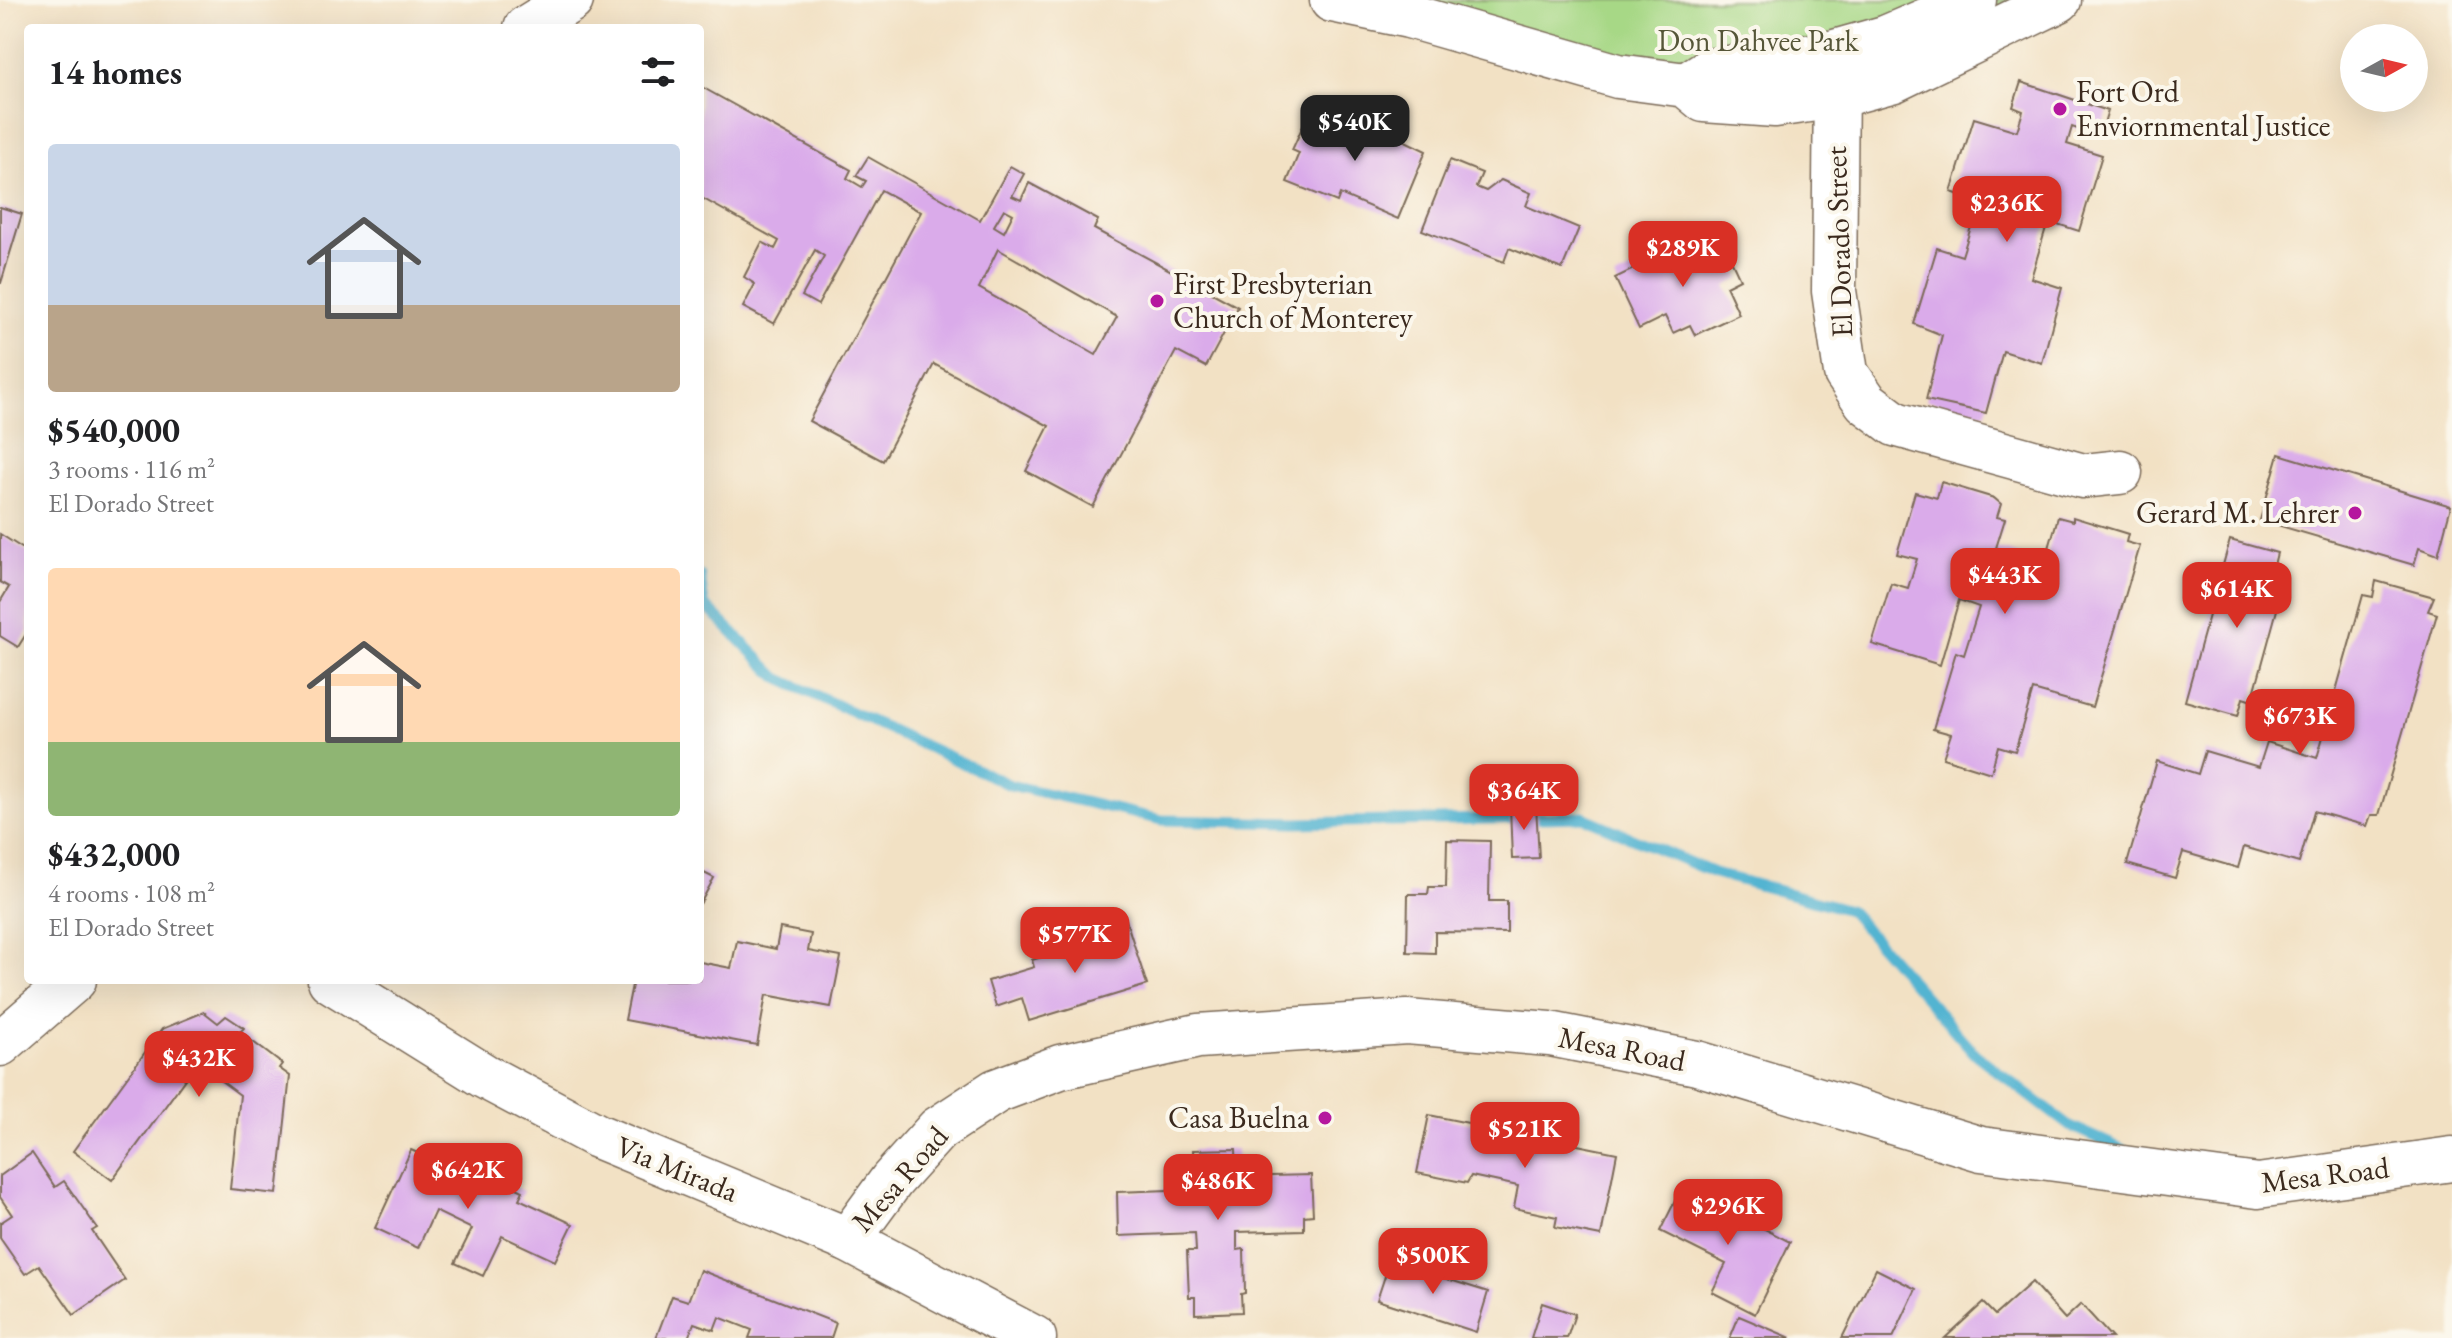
<!DOCTYPE html>
<meta charset="utf-8">
<style>
body{margin:0;font-family:"EB Garamond",serif;background:#f6f6f6;color:#202124;height:100vh;display:flex;flex-direction:column;font-size:30px;white-space:nowrap}
*{box-sizing:border-box;margin:0}
p{font-size:26px;color:#757577}
.icon{flex:none;width:44px;height:44px;fill:none;stroke:currentColor;stroke-width:2;stroke-linecap:round;stroke-linejoin:round}
.map{position:relative;flex:1;overflow:hidden}
.drawer{position:absolute;left:24px;top:24px;width:680px;height:960px;display:flex;flex-direction:column;background:#fff;border-radius:8px;box-shadow:0 8px 32px #0002}
.drawer>*{flex:none}
.needle{width:52px;rotate:82deg}
.fabs{position:absolute;left:2340px;top:24px;display:grid;gap:16px}
.fabs a{display:grid;place-items:center;width:88px;height:88px;border-radius:50%;background:#fff;box-shadow:0 8px 32px #0002;font-size:40px}
.price{position:absolute;translate:-50% -68px;padding:0 18px;border-radius:16px;background:#d93025;color:#fff;font-size:26px;line-height:52px;filter:drop-shadow(0 2px 4px #0008)}
.price::after{content:'';position:absolute;left:50%;top:48px;width:24px;height:18px;margin-left:-12px;background:inherit;clip-path:polygon(0 0,100% 0,50% 100%)}
.price.on{background:#222;color:#fff}
ul{padding:0;list-style:none}
li{display:grid;align-content:center;gap:16px;height:424px;padding:0 24px}
li span{display:grid;place-items:center;height:248px;border-radius:8px;color:#555}
li>.icon{margin-inline-start:auto}
span .icon{width:144px;height:144px;fill:#fffc;stroke-width:1}
li b{font-size:34px}
h2{display:flex;justify-content:space-between;align-items:center;height:96px;padding:0 24px;font-size:34px}
.map>svg:first-child{display:block}
</style>
<div class="map">
<svg width="2452" height="1338" viewBox="0 0 2452 1338">
<rect width="100%" height="100%" fill="#fbf7ec"/>
<filter id="ink" filterUnits="userSpaceOnUse"><feTurbulence type="fractalNoise" baseFrequency=".0125" numOctaves="2"/><feDisplacementMap in="SourceGraphic" scale="16" xChannelSelector="R" yChannelSelector="G"/><feConvolveMatrix kernelMatrix="1 2 1 2 8 2 1 2 1" color-interpolation-filters="sRGB"/></filter>
<filter id="wash" filterUnits="userSpaceOnUse"><feTurbulence type="fractalNoise" baseFrequency=".006" numOctaves="4" result="noise"/><feDisplacementMap in="SourceGraphic" scale="32" xChannelSelector="R" yChannelSelector="G"/><feGaussianBlur stdDeviation="1.8" result="paint"/><feColorMatrix in="noise" values="0 0 0 0 0 0 0 0 0 0 0 0 0 0 0 0 0 1.4 0 .05"/><feComposite in="paint" operator="in"/></filter>
<g filter="url(#wash)">
<rect width="100%" height="100%" fill="#f2e1c4"/>
<path fill="#a7d886" stroke="#718152" stroke-width="2" d="M1332 0H2021L1718 85Z"/>
<g fill="none" stroke-linecap="round" stroke-linejoin="round">
<path stroke="#52b4d1" stroke-width="11" d="M700 576 704 604 778 678 1010 785 1162 820 1296 823 1583 817 1714 873 1849 910 1975 1054 2068 1125 2122 1149"/>
</g>
<g id="blocks">
<g fill="#daabea" fill-rule="evenodd">
<path d="M2021 82 2108 111 2100 137 2072 127 2067 144 2102 155 2079 231 2048 221 2031 278 2062 288 2042 363 2003 351 1986 413 1926 400 1942 335 1914 324 1937 248 1962 256 1979 201 1951 192 1974 118 2017 131 2023 111 2013 107Z"/>
<path d="M700 86 851 170 847 178 862 187 866 181 856 176 868 157 980 220 1010 166 1024 174 1012 196 1021 200 1029 183 1098 220 1094 229 1238 307 1206 367 1176 351 1093 507 1026 471 1049 426 934 364 883 461 809 421 921 212 881 190 818 305 802 296 824 256 815 250 774 324 743 307 755 284 744 277 762 242 775 249 779 241 700 197ZM1004 209 1013 214 1004 232 994 226ZM998 249 1117 317 1096 355 979 288Z"/>
<path d="M1310 110 1355 126 1358 118 1426 151 1398 219 1340 194 1337 202 1287 182 1299 153 1292 150Z"/>
<path d="M1450 160 1482 173 1476 187 1486 191 1501 180 1531 193 1526 206 1579 228 1562 269 1509 248 1504 262 1422 230Z"/>
<path d="M0 207 22 214 1 283H0Z"/>
<path d="M1721 238 1740 279 1726 286 1739 314 1695 335 1690 325 1673 333 1665 316 1639 329 1615 278 1658 257 1661 264 1676 257 1673 251 1692 242 1697 250Z"/>
<path d="M2279 454 2451 506 2438 555 2419 548 2414 565 2260 520Z"/>
<path d="M1941 482 1994 498 2001 504 1997 517 2005 519 1996 548 2045 562 2058 517 2073 521V517L2128 534 2126 542 2140 546 2092 707 2033 690 2015 751 1998 746 1991 773 1943 758 1951 734 1933 729 1956 652 1964 655 1979 607 1959 600 1940 665 1872 644 1891 583 1908 588 1917 559 1897 554 1915 492 1937 498Z"/>
<path d="M0 534 28 552V631L18 647 0 636V602L9 587 0 582Z"/>
<path d="M2230 540 2277 553 2272 573 2286 577 2252 701 2243 698 2238 716 2185 701Z"/>
<path d="M2376 581 2434 597 2428 611 2437 614 2379 815H2371L2367 826 2314 811 2299 863 2244 847 2238 868 2183 852 2175 878 2127 864 2157 761 2198 774 2205 751 2259 767 2267 742 2317 758 2363 595 2373 597Z"/>
<path d="M1536 805 1539 858 1512 859 1510 806Z"/>
<path d="M1447 840 1490 841 1489 901H1507V933L1435 932V953L1407 952 1408 894H1428L1429 887H1446Z"/>
<path d="M700 871 714 878 700 904Z"/>
<path d="M1126 920 1147 985 1029 1021 1022 998 996 1007 988 981 1034 967 1032 960 1094 941 1091 930Z"/>
<path d="M780 928 811 934 808 951 841 957 831 1007 766 995 757 1045 625 1020 633 980H700V962L731 968 737 941 776 949Z"/>
<path d="M204 1012 218 1023 226 1016 244 1028 240 1032 282 1064 279 1068 290 1076 277 1194 230 1189 240 1095 201 1066 193 1068 112 1180 73 1151 162 1029Z"/>
<path d="M1429 1115 1617 1153 1601 1236 1555 1227 1557 1217 1514 1208 1518 1186 1471 1176 1467 1183 1417 1173Z"/>
<path d="M1236 1149 1237 1177 1311 1175 1313 1215 1304 1216V1230L1237 1232V1250L1244 1249 1245 1293 1241 1294 1242 1312 1195 1314V1297H1189L1187 1251H1196L1195 1233 1118 1236 1117 1192 1195 1189 1193 1150Z"/>
<path d="M411 1150 446 1166 450 1156 523 1191 519 1199 573 1224 555 1261 502 1236 483 1276 455 1263 472 1229 435 1211 418 1248 375 1228Z"/>
<path d="M32 1153 55 1187 64 1181 97 1228 92 1231 125 1280 74 1315 39 1265 25 1274 0 1238V1223L12 1215 0 1197V1176Z"/>
<path d="M1682 1187 1790 1242 1755 1314 1712 1292 1726 1264 1660 1231Z"/>
<path d="M1390 1261 1488 1292 1476 1332 1377 1300Z"/>
<path d="M1876 1269 1916 1289 1893 1338H1842Z"/>
<path d="M700 1270 836 1323 831 1338H749L752 1330 719 1317 714 1330 694 1323 688 1338H656L672 1296 688 1301Z"/>
<path d="M2032 1282 2065 1319 2081 1304 2112 1338H1945L1983 1303 1995 1315Z"/>
<path d="M1542 1303 1575 1314 1567 1338H1531Z"/>
<path d="M1739 1316 1791 1338H1730Z"/>
</g>
</g>
</g>
<g filter="url(#ink)">
<use href="#blocks" fill-opacity="0" stroke="#7b6a58" stroke-width="2"/>
<g fill="none" stroke-linecap="round" stroke-linejoin="round">
<g stroke="#7b6a58" stroke-width="47">
<g id="minor">
<path d="M1332 0 1409 16 1618 76 1686 85 1704 100 1775 105 1836 96 1894 80 2059 0"/>
<path d="M1938 15C1934 25 1930 35 1921 42 1899 59 1847 52 1836 81L1834 291 1846 373 1866 402 1895 424 2083 476 2120 472"/>
<path d="M526 28 571 0"/>
<path d="M1686 85 1708 71 1828 54 1885 38 1974 0"/>
<path d="M330 980 484 1076 597 1136 848 1240 1034 1338"/>
<path d="M0 1044 74 980"/>
<path d="M848 1240 892 1180 938 1129 996 1091 1060 1067 1198 1036 1407 1022 1550 1034 1697 1063 1981 1149 2258 1186 2452 1159"/>
</g>
</g>
<use href="#minor" stroke="#fff" stroke-width="44"/>
</g>
</g>
<g fill="#b5179e" stroke="#fbf7ec" stroke-width="3">
<circle cx="2060" cy="109" r="8"/>
<circle cx="1157" cy="301" r="8"/>
<circle cx="2355" cy="513" r="8"/>
<circle cx="1325" cy="1118" r="8"/>
</g>
<g text-anchor="middle" stroke-width="8" stroke-linejoin="round" paint-order="stroke">
<g font-size="30" fill="#565638" stroke="#fbf7ec">
<text x="1758" y="51">Don Dahvee Park</text>
</g>
<g font-size="30" fill="#3b2a1e" stroke="#fbf7ec" text-anchor="start">
<text x="2076" y="102">Fort Ord<tspan x="2076" dy="34">Enviornmental Justice</tspan></text>
<text x="1173" y="294">First Presbyterian<tspan x="1173" dy="34">Church of Monterey</tspan></text>
<text x="2339" y="523" text-anchor="end">Gerard M. Lehrer</text>
<text x="1309" y="1128" text-anchor="end">Casa Buelna</text>
</g>
<g font-size="30" fill="#3b2a1e" stroke="#fbf7ec">
<text transform="translate(1839 242) rotate(-92)" y="10">El Dorado Street</text>
<text transform="translate(1622 1049) rotate(11)" y="10">Mesa Road</text>
<text transform="translate(677 1169) rotate(22)" y="10">Via Mirada</text>
<text transform="translate(2325 1175) rotate(-7)" y="10">Mesa Road</text>
<text transform="translate(900 1179) rotate(-49)" y="10">Mesa Road</text>
</g>
</g>
</svg>
<div class="fabs">
<a><svg class="needle" viewBox="-14 -14 28 28"><path d="M0-13l5 13h-10z" fill="#e53935"/><path d="M0 13l5-13h-10z" fill="#757577"/></svg></a>
</div>
<b class="price on" style="left:1355px;top:163px">$540K</b>
<b class="price" style="left:2007px;top:244px">$236K</b>
<b class="price" style="left:1683px;top:289px">$289K</b>
<b class="price" style="left:2005px;top:616px">$443K</b>
<b class="price" style="left:2237px;top:630px">$614K</b>
<b class="price" style="left:2300px;top:757px">$673K</b>
<b class="price" style="left:1524px;top:832px">$364K</b>
<b class="price" style="left:1075px;top:975px">$577K</b>
<b class="price" style="left:199px;top:1099px">$432K</b>
<b class="price" style="left:1525px;top:1170px">$521K</b>
<b class="price" style="left:468px;top:1211px">$642K</b>
<b class="price" style="left:1218px;top:1222px">$486K</b>
<b class="price" style="left:1728px;top:1247px">$296K</b>
<b class="price" style="left:1433px;top:1296px">$500K</b>
<section class="drawer">
<h2>14 homes<svg class="icon" aria-label="filters" viewBox="0 0 24 24"><path d="M4 7h16M4 17h16"/><circle cx="9" cy="7" r="2"/><circle cx="15" cy="17" r="2"/></svg></h2>
<ul>
<li><span style="background:linear-gradient(#c9d6e8 65%,#b9a48a 0)"><svg class="icon" aria-label="home" viewBox="0 0 24 24"><path d="M3 11l9-7 9 7M6 9v11h12V9"/></svg></span><div><b>$540,000</b><p>3 rooms · 116 m²</p><p>El Dorado Street</p></div></li>
<li><span style="background:linear-gradient(#ffd9b3 70%,#8fb573 0)"><svg class="icon" aria-label="home" viewBox="0 0 24 24"><path d="M3 11l9-7 9 7M6 9v11h12V9"/></svg></span><div><b>$432,000</b><p>4 rooms · 108 m²</p><p>El Dorado Street</p></div></li>
</ul>
</section>
</div>
